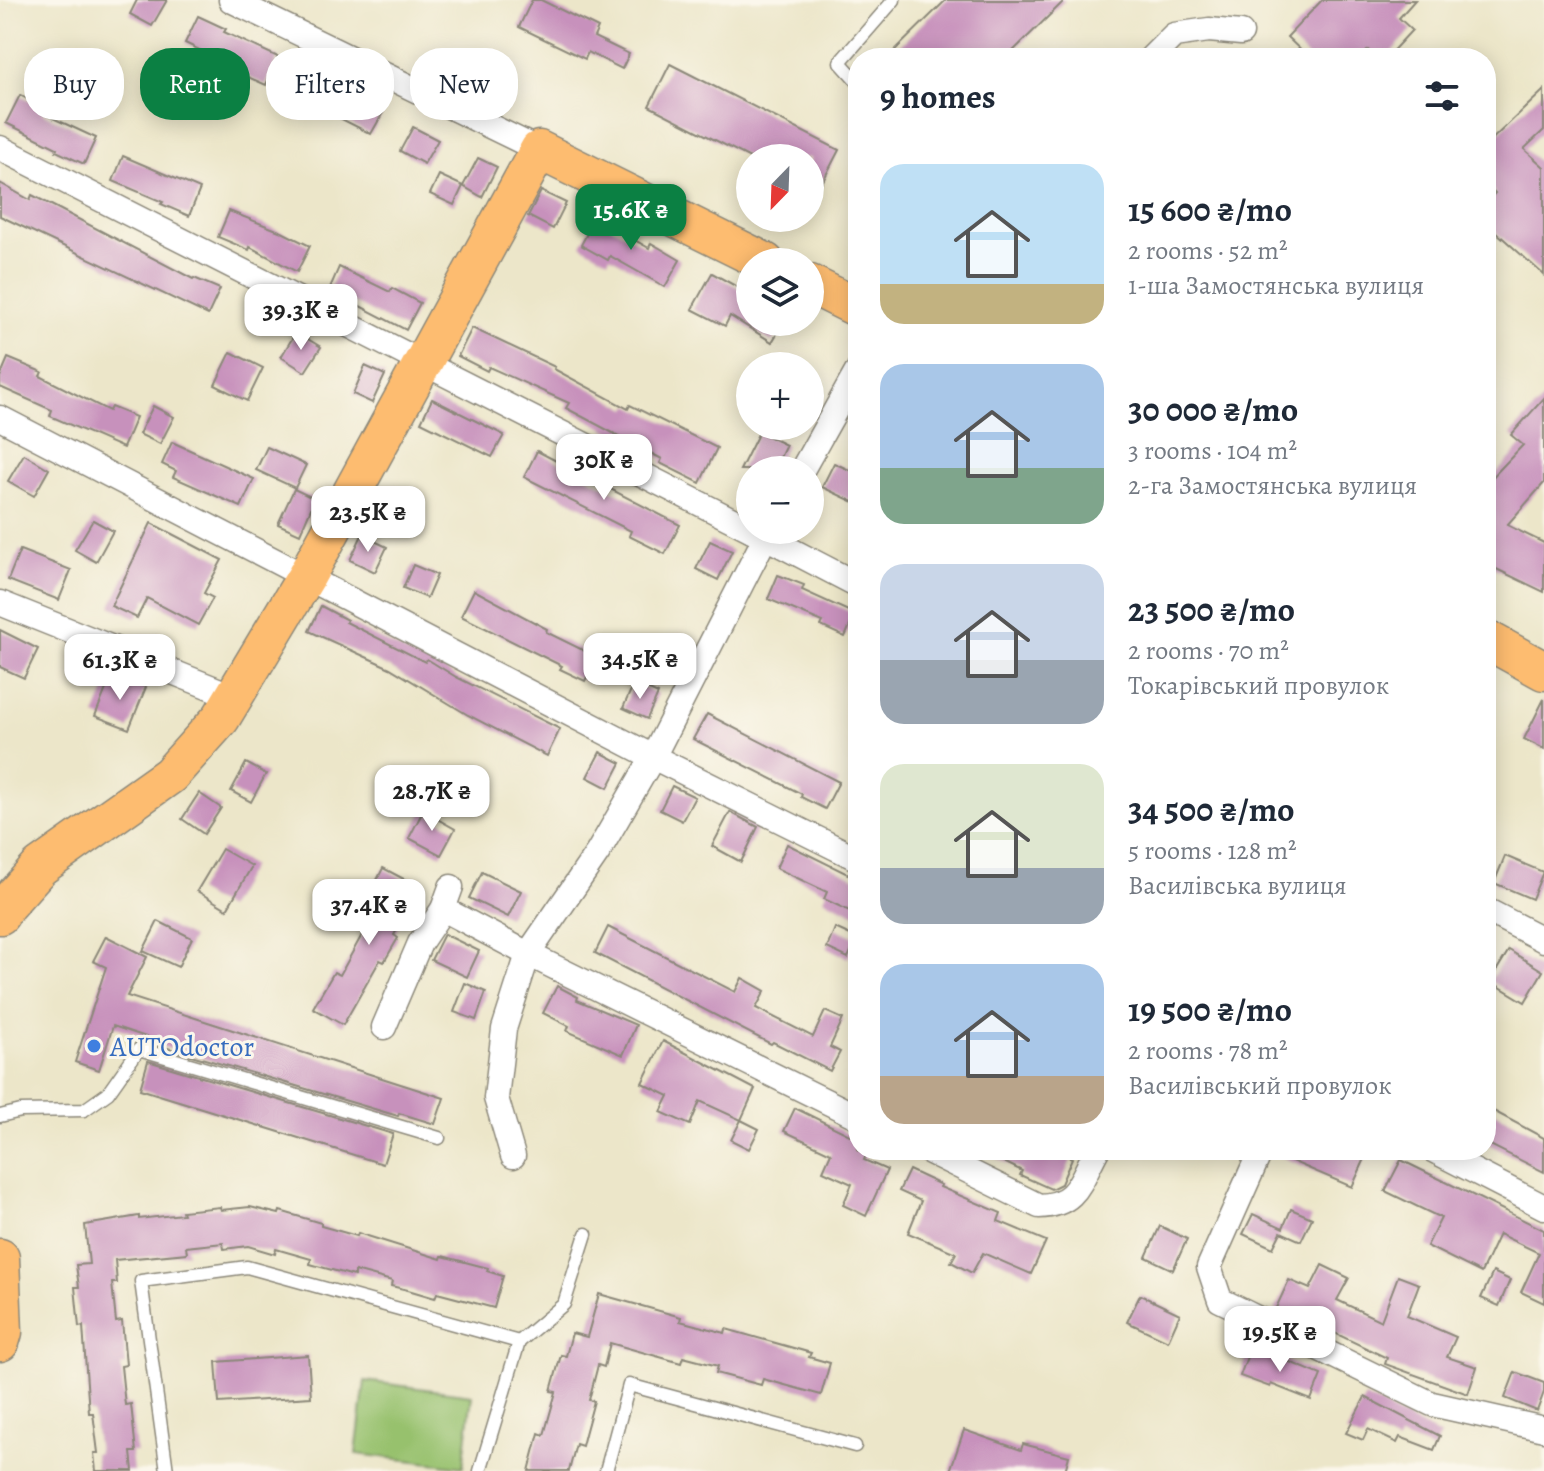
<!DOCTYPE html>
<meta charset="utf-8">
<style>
body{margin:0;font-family:Alegreya,serif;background:#f2f2f3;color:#1f2937;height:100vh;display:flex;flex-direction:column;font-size:30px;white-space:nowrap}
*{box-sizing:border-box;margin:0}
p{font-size:26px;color:#747a83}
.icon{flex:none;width:44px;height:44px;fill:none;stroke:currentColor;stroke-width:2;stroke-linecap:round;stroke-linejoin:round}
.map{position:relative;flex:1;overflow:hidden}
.side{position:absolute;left:848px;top:48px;width:648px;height:1112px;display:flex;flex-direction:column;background:#fff;border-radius:32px;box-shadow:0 4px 20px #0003}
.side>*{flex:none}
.banner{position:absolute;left:24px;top:48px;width:704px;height:72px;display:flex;gap:16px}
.needle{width:52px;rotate:203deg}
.tools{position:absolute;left:736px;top:144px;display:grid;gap:16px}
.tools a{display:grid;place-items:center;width:88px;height:88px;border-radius:50%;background:#fff;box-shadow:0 4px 20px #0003;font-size:40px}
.price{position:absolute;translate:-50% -68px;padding:0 18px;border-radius:16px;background:#fff;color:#222;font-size:26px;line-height:52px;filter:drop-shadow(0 2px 4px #0008)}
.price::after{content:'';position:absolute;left:50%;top:48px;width:24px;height:18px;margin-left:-12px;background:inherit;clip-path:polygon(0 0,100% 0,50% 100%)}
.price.selected{background:#0b8043;color:#fff}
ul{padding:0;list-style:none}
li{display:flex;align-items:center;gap:24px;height:200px;padding:0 32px}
li span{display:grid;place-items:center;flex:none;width:224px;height:160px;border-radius:24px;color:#555}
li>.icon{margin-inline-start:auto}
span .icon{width:96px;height:96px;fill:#fffc;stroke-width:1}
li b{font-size:34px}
h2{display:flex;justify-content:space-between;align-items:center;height:96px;padding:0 32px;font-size:34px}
.tag{padding:0 28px;border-radius:32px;background:#fff;box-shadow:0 4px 20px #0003;font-size:28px;line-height:72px}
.tag.selected{background:#0b8043;color:#fff}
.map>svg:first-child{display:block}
</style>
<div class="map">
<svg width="1544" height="1471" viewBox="0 0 1544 1471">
<rect width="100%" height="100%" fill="#fbf7ec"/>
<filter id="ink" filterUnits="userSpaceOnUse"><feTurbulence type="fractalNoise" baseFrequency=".0125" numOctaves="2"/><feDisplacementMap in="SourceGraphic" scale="16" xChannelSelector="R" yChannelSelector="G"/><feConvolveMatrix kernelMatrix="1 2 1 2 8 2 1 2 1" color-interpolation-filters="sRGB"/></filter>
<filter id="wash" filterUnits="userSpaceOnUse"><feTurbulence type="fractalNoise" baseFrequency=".006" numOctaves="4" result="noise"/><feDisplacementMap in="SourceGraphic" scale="32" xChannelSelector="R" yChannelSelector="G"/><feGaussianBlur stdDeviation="1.8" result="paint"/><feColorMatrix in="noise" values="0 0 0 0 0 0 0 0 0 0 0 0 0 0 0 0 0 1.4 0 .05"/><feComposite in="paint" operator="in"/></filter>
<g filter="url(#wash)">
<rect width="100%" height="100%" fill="#ece6c9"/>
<path fill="#97c16d" stroke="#61764c" stroke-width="2" d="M365 1381 472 1395 463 1467 356 1454Z"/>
<g id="blocks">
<g fill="#c791bc">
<path d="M137 0H167L152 26 130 14Z"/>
<path d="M532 0H541L598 28 594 37 629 54 622 69 588 52 585 59 519 27Z"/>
<path d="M946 0H1065L1006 58H887Z"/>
<path d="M1322 0H1415L1399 18 1412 30 1386 58H1376L1368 50 1361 58H1309L1287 37Z"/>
<path d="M198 16 226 29 224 32 278 57 266 85 239 73 241 70 185 43Z"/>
<path d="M670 64 839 150 810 206V158H750L649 106Z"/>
<path d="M308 75 361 98 384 111 371 134 298 97Z"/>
<path d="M1544 90V130L1524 149 1544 167V275L1486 223V203L1495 193 1486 183V145Z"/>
<path d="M20 95 45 108 42 113 96 138 84 164 56 151 57 148 6 123Z"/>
<path d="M413 127 438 140 424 164 400 151Z"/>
<path d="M123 156 200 189 189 216 161 204 163 202 113 181Z"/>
<path d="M478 158 497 167 482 197 463 186Z"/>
<path d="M439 175 463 186 454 205 430 194Z"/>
<path d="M0 183 30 200 32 195 193 279 194 278 220 289 208 315 0 216Z"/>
<path d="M541 191 566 203 553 229 528 216Z"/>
<path d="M229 211 282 232 310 246 297 272 250 247 249 250 218 237Z"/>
<path d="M595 218 649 248 651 243 680 260 665 287 610 256 608 260 581 245Z"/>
<path d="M339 267 390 292 392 288 420 303 406 330 329 290Z"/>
<path d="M712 273 750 294V322H784L772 342 730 316 725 326 692 309Z"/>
<path d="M472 328 555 367 554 369 628 409 630 405 717 448 700 483 660 463 662 459 566 408 569 403 489 367 487 371 458 356Z"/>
<path d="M296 332 321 347 305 372 281 357Z"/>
<path d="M231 352 263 368 247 401 215 385Z"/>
<path d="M8 358 42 372 40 376 109 411 111 407 136 417 123 448 50 416 52 410 0 387V377Z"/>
<path d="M365 366 385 375 372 403 353 394Z"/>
<path d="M1544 398V483L1507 525 1544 543V592L1486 564V484L1523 445 1511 435Z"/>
<path d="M432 399 504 435 492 457 421 422Z"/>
<path d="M153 406 174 417 160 444 139 434Z"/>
<path d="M759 432 786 445 774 470H740Z"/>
<path d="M172 442 254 479 241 507 173 477 176 471 162 464Z"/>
<path d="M267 447 306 465 295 488 256 470Z"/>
<path d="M537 451 680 525 665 554 629 536 631 531 524 477Z"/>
<path d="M24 454 49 469 34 496 8 481Z"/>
<path d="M834 463 858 474V504L822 487Z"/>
<path d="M294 489 315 499 300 534 278 524Z"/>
<path d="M93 520 113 531 96 562 75 550Z"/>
<path d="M151 523 222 560 204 593 213 598 198 625 147 598 137 618 111 606Z"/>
<path d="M362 535 387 547 375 572 350 560Z"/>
<path d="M710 541 732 551 718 580 696 569Z"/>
<path d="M20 550 71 570 59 600 8 580Z"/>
<path d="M413 565 437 575 427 598 403 588Z"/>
<path d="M778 575 804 585 802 590 855 614 845 637 821 626 823 622 768 599Z"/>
<path d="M474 590 547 629 546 632 597 657 585 681 560 669 562 666 461 616Z"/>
<path d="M321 606 347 620 346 622 425 662 427 659 456 677 560 729 547 756 468 715 390 668 309 631Z"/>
<path d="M0 630 38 649 24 678 0 667Z"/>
<path d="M112 674 146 687 129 729 95 716Z"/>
<path d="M634 683 658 694 647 719 623 708Z"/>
<path d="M1544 699V749L1524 739Z"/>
<path d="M707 714 839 782 825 809 801 797 802 794 693 739Z"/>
<path d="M600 752 621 763 608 788 587 777Z"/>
<path d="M246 763 266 774 251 802 231 791Z"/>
<path d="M672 786 695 797 682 821 660 810Z"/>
<path d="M199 793 221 808 204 834 182 819Z"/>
<path d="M423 811 455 829 441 855 409 838Z"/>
<path d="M730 812 758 827 741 862 712 846Z"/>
<path d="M787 844 858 879V915L824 899 827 892 776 868Z"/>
<path d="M222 849 252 866 227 909 197 891Z"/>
<path d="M1505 856 1543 872 1532 899 1494 883Z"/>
<path d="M383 868 419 887 394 935 398 938 384 962 380 960 343 1025 313 1008 334 972 340 975 380 902 369 896Z"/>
<path d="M482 872 521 891 508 917 469 898Z"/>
<path d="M158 921 192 938 178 967 143 951Z"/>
<path d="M608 927 735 992 742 978 765 991 756 1008 813 1037 825 1011 843 1019 830 1047 840 1052 830 1071 773 1042 771 1044 595 953Z"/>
<path d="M835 928 857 938 848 958 827 948Z"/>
<path d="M444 934 479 951 467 977 431 960Z"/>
<path d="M106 936 147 957 127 996 444 1098 435 1124 399 1113 398 1116 154 1044 155 1040 113 1026 99 1070 75 1062 106 967 93 961Z"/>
<path d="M1509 950 1543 971 1525 1002 1490 981Z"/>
<path d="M465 983 486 992 476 1020 454 1012Z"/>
<path d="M557 986 578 997 577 1000 636 1025 623 1055 567 1031 569 1026 543 1013Z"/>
<path d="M663 1041 755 1089 741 1120 700 1101 690 1125 661 1112 669 1096 642 1083Z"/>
<path d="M148 1061 393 1134 383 1164 140 1089Z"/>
<path d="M1486 1107 1544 1138V1172L1486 1143Z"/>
<path d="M795 1108 858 1139V1150H868L864 1160 887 1170 866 1216 843 1205 852 1184 823 1171 831 1153 784 1131Z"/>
<path d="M741 1120 759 1129 749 1149 731 1140Z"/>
<path d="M980 1150H1054L1072 1158 1061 1184 1051 1189 1020 1175 1022 1171Z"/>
<path d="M1276 1150H1369L1352 1187 1275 1154Z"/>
<path d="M1401 1160 1544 1230V1303L1521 1292 1539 1253 1499 1234 1481 1273 1427 1246 1441 1218 1385 1191Z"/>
<path d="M909 1170 941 1185 940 1187 1001 1213 998 1221 1046 1241 1031 1274 983 1253 972 1273 951 1262 956 1253 908 1233 921 1201 899 1191Z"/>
<path d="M220 1207 221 1210 250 1207 279 1214 280 1211 321 1223V1226L357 1236 358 1233 441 1259 442 1256 488 1268 487 1271 503 1276 494 1308 437 1293 435 1298 408 1290 391 1286 392 1281 355 1271 354 1276 310 1264 311 1259 276 1249 275 1254 248 1246 224 1249 223 1243 186 1247 187 1253 115 1260 117 1283H112L116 1322 122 1321 126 1365 121 1366 125 1405 131 1404 136 1452H131L133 1471H96L94 1453H98L93 1413H89L83 1326 79 1327 75 1287H79L76 1265 89 1264 85 1225 139 1216V1219L183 1214 182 1211Z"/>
<path d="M1291 1209 1312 1218 1301 1241 1281 1232 1273 1248 1243 1234 1253 1214 1283 1228Z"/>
<path d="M1160 1226 1187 1239 1173 1270 1146 1257Z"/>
<path d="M1322 1265 1349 1278 1337 1300 1381 1321 1398 1276 1419 1284 1407 1316 1456 1337 1447 1357 1477 1367 1468 1394 1385 1364 1387 1358 1310 1321 1308 1326 1275 1310 1289 1280 1310 1289Z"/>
<path d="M1493 1272 1510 1280 1499 1306 1481 1298Z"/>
<path d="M599 1294 681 1317 680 1321 725 1333 726 1329 811 1353 809 1357 830 1363 821 1395 763 1379 761 1385 716 1373 718 1366 683 1357 681 1363 610 1343 604 1367 598 1365 589 1400 594 1401 585 1434 582 1446 576 1444 569 1471H529L539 1433 544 1435 556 1392 551 1391 561 1355 566 1356 572 1333 587 1337Z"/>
<path d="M1140 1295 1180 1314 1168 1341 1127 1322Z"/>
<path d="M1251 1346 1321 1375 1311 1400 1271 1384 1270 1387 1240 1376Z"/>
<path d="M308 1355 311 1397 219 1403 216 1362Z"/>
<path d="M1515 1372 1544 1383V1392L1537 1411 1505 1398Z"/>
<path d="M1365 1397 1440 1436 1434 1450 1400 1437 1397 1443 1368 1429 1363 1440 1346 1433Z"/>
<path d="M964 1430 1021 1450 1023 1444 1069 1456 1065 1471H950Z"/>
</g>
</g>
</g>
<g filter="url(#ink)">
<use href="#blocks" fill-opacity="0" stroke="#8c887a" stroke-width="2"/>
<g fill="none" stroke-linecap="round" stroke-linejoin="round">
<g stroke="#8c887a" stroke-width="15">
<g id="lane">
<path d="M858 82 840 62 894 0"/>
<path d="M0 1116 21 1111 84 1110 108 1093 139 1049 439 1138"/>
<path d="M167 1471 141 1281 247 1267 519 1342"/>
<path d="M480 1471 519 1342 564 1304 586 1234"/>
<path d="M606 1471 629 1385 855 1446"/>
</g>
</g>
<g stroke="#8c887a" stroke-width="27">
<g id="street">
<path d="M231 0 539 150"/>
<path d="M1151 58 1174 35 1209 30 1241 33"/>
<path d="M0 148 750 529"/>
<path d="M0 418 653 757 858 859"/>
<path d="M802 470 858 370"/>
<path d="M752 530 858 585"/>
<path d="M0 603 235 697"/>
<path d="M443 909 528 954 858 1117"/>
<path d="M1486 910 1544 940"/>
<path d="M384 1027 420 943 443 909 451 887"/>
<path d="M926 1150 1039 1206C1078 1205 1080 1180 1097 1150"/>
<path d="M1261 1150 1209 1267 1220 1300 1432 1404 1544 1429"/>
<path d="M1433 1150 1544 1207"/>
<path d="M513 1156 496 1098 504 1029 528 954 598 852 653 757 769 530"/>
</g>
</g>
<g stroke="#8c887a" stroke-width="41">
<g id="primary">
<path d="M810 284 858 308"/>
<path d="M1486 639 1544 671"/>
<path d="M0 915 6 905 40 867 170 775 221 718 307 575 539 150 765 262"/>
<path d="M0 1258 3 1332 0 1342"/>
</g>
</g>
<use href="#lane" stroke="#fff" stroke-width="12"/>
<use href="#street" stroke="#fff" stroke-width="24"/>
<use href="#primary" stroke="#fdbc6f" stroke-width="38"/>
</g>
</g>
<circle fill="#3f7fe0" stroke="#fbf7ec" stroke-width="3" cx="94" cy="1046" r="8"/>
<g text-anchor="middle" stroke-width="6" stroke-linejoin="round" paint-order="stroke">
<g font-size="28" fill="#366cbe" stroke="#fbf7ec" text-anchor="start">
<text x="110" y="1056">AUTOdoctor</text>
</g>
</g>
</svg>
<div class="tools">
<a><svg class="needle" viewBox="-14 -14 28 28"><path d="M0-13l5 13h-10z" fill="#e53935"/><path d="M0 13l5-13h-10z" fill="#747a83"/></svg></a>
<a><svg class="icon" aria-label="layers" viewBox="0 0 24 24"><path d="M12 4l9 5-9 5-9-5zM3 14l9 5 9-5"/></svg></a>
<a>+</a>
<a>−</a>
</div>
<b class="price selected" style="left:631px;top:252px">15.6K ₴</b>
<b class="price" style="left:301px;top:352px">39.3K ₴</b>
<b class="price" style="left:604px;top:502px">30K ₴</b>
<b class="price" style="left:368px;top:554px">23.5K ₴</b>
<b class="price" style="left:640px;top:701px">34.5K ₴</b>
<b class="price" style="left:120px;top:702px">61.3K ₴</b>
<b class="price" style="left:432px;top:833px">28.7K ₴</b>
<b class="price" style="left:369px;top:947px">37.4K ₴</b>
<b class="price" style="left:1280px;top:1374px">19.5K ₴</b>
<div class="banner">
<a class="tag">Buy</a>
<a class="tag selected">Rent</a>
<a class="tag">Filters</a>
<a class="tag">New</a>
</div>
<section class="side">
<h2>9 homes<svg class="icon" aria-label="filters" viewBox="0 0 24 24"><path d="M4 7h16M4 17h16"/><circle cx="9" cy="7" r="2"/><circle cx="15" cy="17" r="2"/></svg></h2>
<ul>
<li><span style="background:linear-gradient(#bfe0f5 75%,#c2b280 0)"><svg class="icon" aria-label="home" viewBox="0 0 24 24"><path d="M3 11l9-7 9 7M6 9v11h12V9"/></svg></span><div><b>15 600 ₴/mo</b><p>2 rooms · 52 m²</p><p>1-ша Замостянська вулиця</p></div></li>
<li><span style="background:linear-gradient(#a9c7e8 65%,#7fa58c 0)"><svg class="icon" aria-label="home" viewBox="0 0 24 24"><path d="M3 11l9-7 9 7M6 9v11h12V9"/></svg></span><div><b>30 000 ₴/mo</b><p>3 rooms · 104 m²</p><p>2-га Замостянська вулиця</p></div></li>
<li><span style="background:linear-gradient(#c9d6e8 60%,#9aa5b1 0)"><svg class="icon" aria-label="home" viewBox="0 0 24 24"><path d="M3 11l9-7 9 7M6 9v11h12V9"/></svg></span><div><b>23 500 ₴/mo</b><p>2 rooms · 70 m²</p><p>Токарівський провулок</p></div></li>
<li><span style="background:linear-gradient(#dfe7d0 65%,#9aa5b1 0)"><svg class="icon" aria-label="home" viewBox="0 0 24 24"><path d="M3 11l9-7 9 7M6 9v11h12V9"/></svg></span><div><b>34 500 ₴/mo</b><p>5 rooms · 128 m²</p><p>Василівська вулиця</p></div></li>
<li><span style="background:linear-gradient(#a9c7e8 70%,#b9a48a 0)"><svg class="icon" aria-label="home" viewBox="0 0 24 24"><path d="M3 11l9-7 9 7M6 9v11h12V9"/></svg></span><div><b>19 500 ₴/mo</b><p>2 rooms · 78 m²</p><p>Василівський провулок</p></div></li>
</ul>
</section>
</div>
